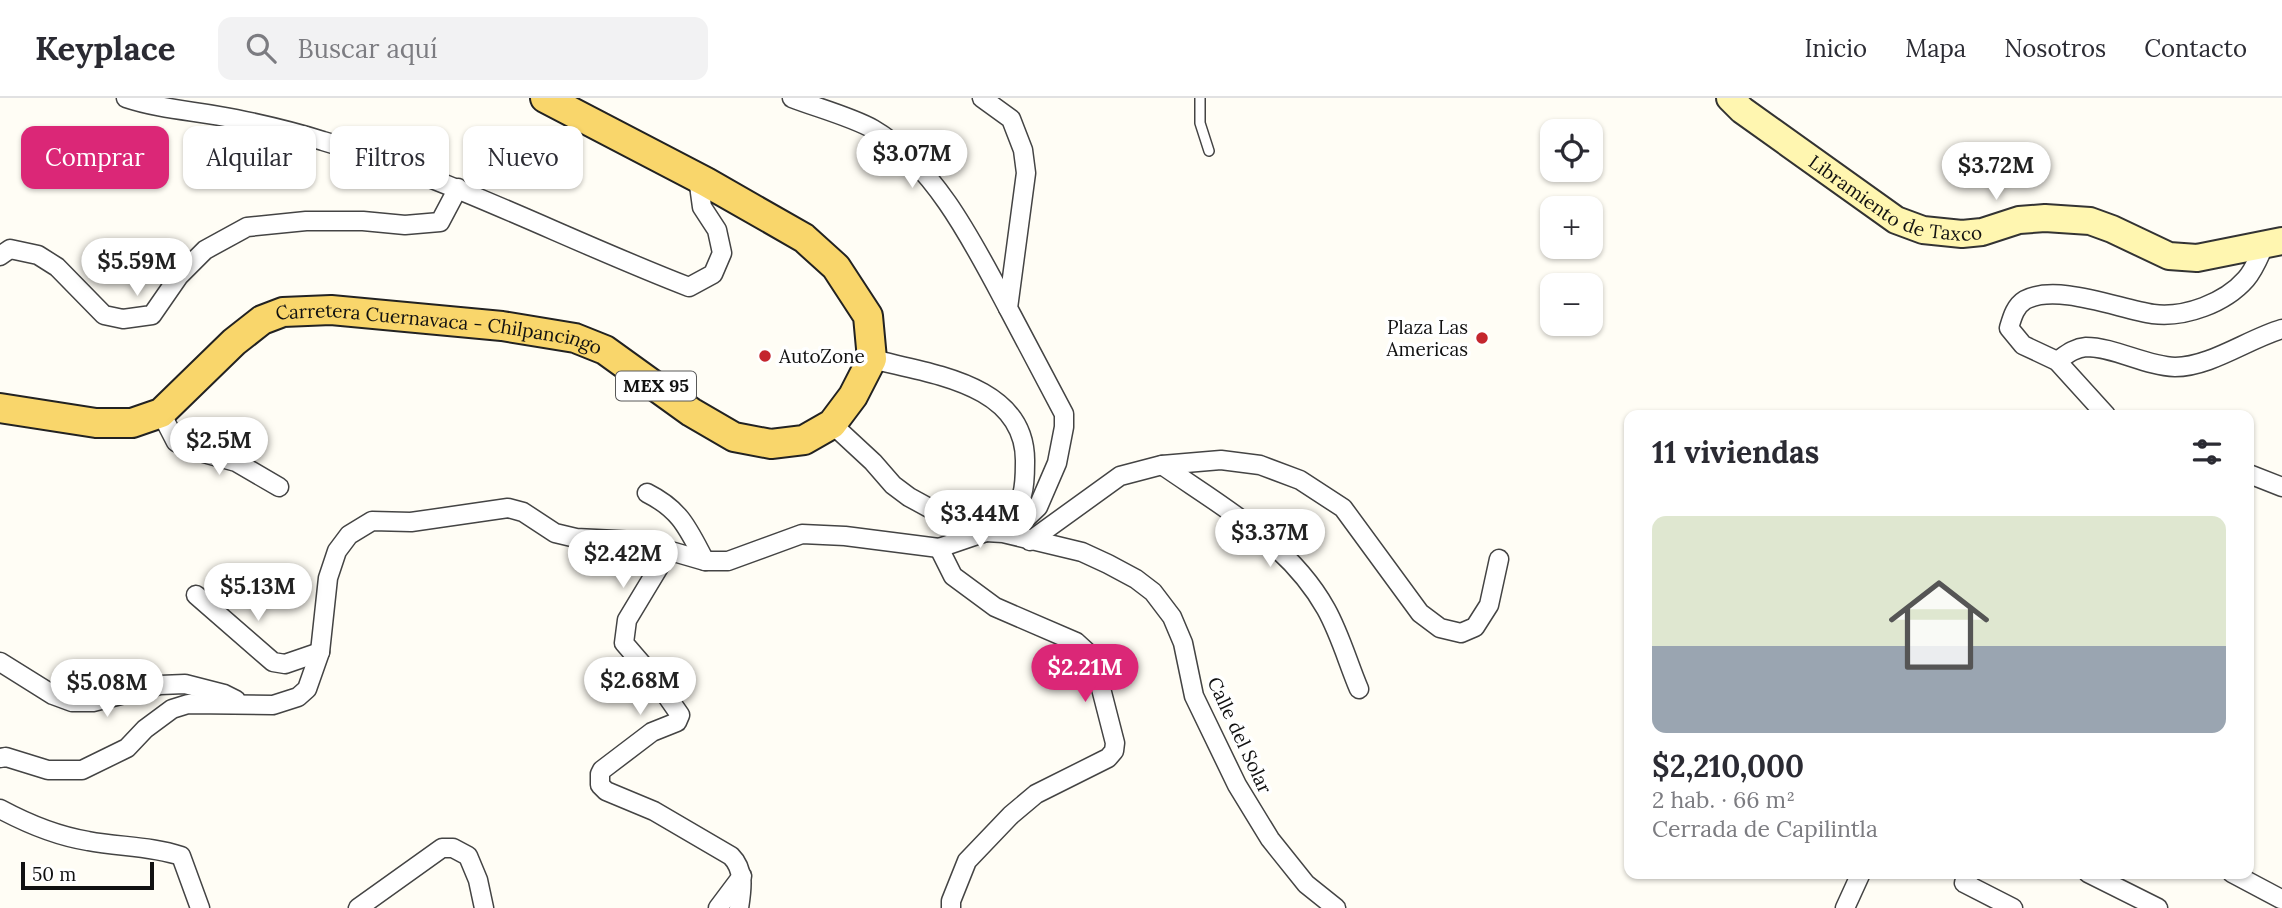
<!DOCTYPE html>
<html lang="es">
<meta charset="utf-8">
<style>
body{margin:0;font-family:Lora,serif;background:#f2f2f3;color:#2b2b33;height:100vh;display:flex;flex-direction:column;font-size:26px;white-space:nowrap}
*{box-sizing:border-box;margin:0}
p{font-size:23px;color:#7c7c81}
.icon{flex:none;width:38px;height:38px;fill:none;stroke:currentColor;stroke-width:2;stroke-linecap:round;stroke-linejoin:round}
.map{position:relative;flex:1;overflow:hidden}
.details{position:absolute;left:1624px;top:312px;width:630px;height:469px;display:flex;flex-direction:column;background:#fff;border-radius:14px;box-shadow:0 2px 5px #0004}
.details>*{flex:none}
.hud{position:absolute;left:21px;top:28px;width:665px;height:63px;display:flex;gap:14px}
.buttons{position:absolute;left:1540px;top:21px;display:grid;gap:14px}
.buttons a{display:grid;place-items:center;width:63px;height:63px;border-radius:14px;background:#fff;box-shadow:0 2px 5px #0004;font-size:35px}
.scale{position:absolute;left:21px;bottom:18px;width:133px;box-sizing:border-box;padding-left:7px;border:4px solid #111;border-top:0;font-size:19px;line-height:24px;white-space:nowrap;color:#111;-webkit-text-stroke:5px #fff;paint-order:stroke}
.price{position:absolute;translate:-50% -60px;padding:0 16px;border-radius:24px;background:#fff;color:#222;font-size:23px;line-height:46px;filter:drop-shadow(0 2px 4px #0008)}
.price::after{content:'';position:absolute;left:50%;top:42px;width:21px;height:16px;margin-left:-10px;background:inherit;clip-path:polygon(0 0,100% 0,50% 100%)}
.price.active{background:#db2777;color:#fff}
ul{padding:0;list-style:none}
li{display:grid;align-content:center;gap:14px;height:371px;padding:0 28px}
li+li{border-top:2px solid #e1e1e2}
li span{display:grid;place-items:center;height:217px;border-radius:14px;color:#555}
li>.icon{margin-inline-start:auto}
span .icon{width:126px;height:126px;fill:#fffc;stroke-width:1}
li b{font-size:30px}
h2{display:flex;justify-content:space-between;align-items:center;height:84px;padding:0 28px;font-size:30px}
.chip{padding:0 24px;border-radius:14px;background:#fff;box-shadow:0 2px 5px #0004;font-size:24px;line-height:63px}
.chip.active{background:#db2777;color:#fff}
header{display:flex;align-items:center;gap:42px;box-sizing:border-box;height:98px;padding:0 35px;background:#fff;border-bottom:2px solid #e1e1e2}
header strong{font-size:33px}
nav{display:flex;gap:38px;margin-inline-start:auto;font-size:24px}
.search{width:490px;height:63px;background:#f2f2f3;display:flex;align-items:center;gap:18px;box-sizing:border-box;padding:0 24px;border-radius:14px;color:#7c7c81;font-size:26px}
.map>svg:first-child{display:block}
</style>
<header>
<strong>Keyplace</strong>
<div class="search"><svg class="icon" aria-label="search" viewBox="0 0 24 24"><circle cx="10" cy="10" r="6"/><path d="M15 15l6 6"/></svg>Buscar aquí</div>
<nav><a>Inicio</a><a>Mapa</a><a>Nosotros</a><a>Contacto</a></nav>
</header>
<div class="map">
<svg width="2282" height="810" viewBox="0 0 2282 810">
<rect width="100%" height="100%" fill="#fffdf5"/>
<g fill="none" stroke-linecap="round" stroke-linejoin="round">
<g stroke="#444" stroke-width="12">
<path id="service" d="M1200 0V25L1209 53"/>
</g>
<g stroke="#444" stroke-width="21">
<g id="minor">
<path d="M126 0C162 12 199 13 236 21 265 27 295 34 323 43 449 80 567 142 689 189L713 176 722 155 717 132 702 109 698 80"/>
<path d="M792 0C815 9 852 19 873 31 935 67 975 148 1008 210"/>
<path d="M0 158 10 151 38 157 57 169 104 217 123 221 152 217 179 178 205 152 247 129 306 123H363L405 127 440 124 458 90"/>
<path d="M872 261C931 276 1027 286 1025 365 1025 376 1025 387 1022 397 1018 409 1010 420 1004 430"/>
<path d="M2057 263C2066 257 2074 250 2086 249 2114 249 2146 268 2175 269 2210 269 2248 241 2282 231"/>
<path d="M161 315 176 344 189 351 236 364 279 389"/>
<path d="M2106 317 2057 263 2023 247 2009 230C2012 220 2015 208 2025 202 2057 185 2119 211 2153 216 2185 220 2225 205 2246 181 2254 172 2259 159 2264 148"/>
<path d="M832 326 873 364 893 387 909 399 953 423 986 434 1003 435 1082 454 1108 466 1136 481 1153 494 1172 519 1183 545 1194 598 1237 687 1270 741 1306 786 1336 810"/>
<path d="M1162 367C1221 408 1290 446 1326 511 1340 536 1348 565 1359 591"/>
<path d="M2249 376 2282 389"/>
<path d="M647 395C681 412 688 431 705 463"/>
<path d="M1030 443 1120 378 1162 367 1221 362 1260 367 1300 382 1343 410 1420 515 1440 530 1461 535 1475 529 1489 507 1499 461"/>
<path d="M939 450 953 478 995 509 1076 544 1088 555 1095 567 1115 645 1114 653 1108 660 1036 696 1011 717 967 763 951 803V810"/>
<path d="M668 454 627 522 624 545 655 581 680 617 677 624 652 634 602 672 600 676V687L606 693 654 713 731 758C745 772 742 791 739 810"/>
<path d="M196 497 273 564 285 566 320 554"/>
<path d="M0 564 53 597 72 604H93L160 587 185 586 224 596 236 602"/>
<path d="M0 660 6 659 48 672H82L127 650 145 631 172 611 188 606 273 607 298 599 307 591 320 554 328 480 337 453 349 437 372 423 411 424 508 410 523 414 555 435 576 440 636 443 705 463H728L802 436 845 438 939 450 986 434 1020 426 1038 409 1057 365 1064 329V316L1008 210 1026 75 1023 52 1011 21 982 0"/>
<path d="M0 711C28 726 57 738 88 743 120 749 151 748 181 758L200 810"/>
<path d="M1970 775 1964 785 2013 810"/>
<path d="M2088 775 2158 810"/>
<path d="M2232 775 2281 801"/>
<path d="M358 810 442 750H453L468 758 478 782 484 810"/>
<path d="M718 810 742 778"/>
<path d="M1845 810 1861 775"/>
</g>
</g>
<g stroke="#333" stroke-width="30">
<g id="secondary">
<path id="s1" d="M1730 0 1742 12 1896 122 1923 132 1962 136 1982 134 2019 122 2045 120 2090 123 2112 131 2169 158 2197 160 2282 143"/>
</g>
</g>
<g stroke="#222" stroke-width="32">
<g id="primary">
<path id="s2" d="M0 310 96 325H132L161 315 234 244 262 222 283 214 331 212 502 228 575 240 605 252 691 314 734 339 771 346 804 342 832 326 853 298 872 261 868 218 836 169 804 140 706 84 545 0"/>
</g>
</g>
<use href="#service" stroke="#fff" stroke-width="9"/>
<use href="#minor" stroke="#fff" stroke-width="18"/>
<use href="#secondary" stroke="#fff6b0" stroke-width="26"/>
<use href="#primary" stroke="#f9d66b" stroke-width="28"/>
</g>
<g fill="#c4262e" stroke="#fff" stroke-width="2.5">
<circle cx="1482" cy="240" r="7"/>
<circle cx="765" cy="258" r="7"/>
</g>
<g text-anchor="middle" stroke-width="7" stroke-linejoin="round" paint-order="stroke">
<rect fill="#fff" stroke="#585858" stroke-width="2" x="616" y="273.5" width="80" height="29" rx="5"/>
<g font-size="18" font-weight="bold" fill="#111">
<text x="656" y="294">MEX 95</text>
</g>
<g font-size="19" fill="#111" stroke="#fff">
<text dy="7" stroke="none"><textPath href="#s1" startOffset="198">Libramiento de Taxco</textPath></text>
<text dy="7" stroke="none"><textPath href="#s2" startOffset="481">Carretera Cuernavaca - Chilpancingo</textPath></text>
<text transform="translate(1240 637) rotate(65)" y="7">Calle del Solar</text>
</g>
<g font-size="19" fill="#111" stroke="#fff" text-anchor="end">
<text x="1468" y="236">Plaza Las<tspan x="1468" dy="22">Americas</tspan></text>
<text x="779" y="265" text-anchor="start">AutoZone</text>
</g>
</g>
</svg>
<div class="buttons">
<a><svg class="icon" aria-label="locate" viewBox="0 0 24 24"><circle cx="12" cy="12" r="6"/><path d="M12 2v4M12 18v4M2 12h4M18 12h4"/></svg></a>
<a>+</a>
<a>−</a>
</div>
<div class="scale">50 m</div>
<b class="price" style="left:912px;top:92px">$3.07M</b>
<b class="price" style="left:1996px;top:104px">$3.72M</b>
<b class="price" style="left:137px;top:200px">$5.59M</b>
<b class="price" style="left:219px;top:379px">$2.5M</b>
<b class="price" style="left:980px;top:452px">$3.44M</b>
<b class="price" style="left:1270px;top:471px">$3.37M</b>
<b class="price" style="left:623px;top:492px">$2.42M</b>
<b class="price" style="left:258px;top:525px">$5.13M</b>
<b class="price active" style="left:1085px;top:606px">$2.21M</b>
<b class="price" style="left:640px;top:619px">$2.68M</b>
<b class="price" style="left:107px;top:621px">$5.08M</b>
<div class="hud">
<a class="chip active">Comprar</a>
<a class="chip">Alquilar</a>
<a class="chip">Filtros</a>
<a class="chip">Nuevo</a>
</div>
<section class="details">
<h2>11 viviendas<svg class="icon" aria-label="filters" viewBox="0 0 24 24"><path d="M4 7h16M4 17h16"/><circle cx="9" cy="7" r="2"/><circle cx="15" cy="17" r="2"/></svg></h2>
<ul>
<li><span style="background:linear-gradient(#dfe7d0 60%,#9aa5b1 0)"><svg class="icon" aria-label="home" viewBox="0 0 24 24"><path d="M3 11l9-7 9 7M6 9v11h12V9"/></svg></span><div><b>$2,210,000</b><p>2 hab. · 66 m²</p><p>Cerrada de Capilintla</p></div></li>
</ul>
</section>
</div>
